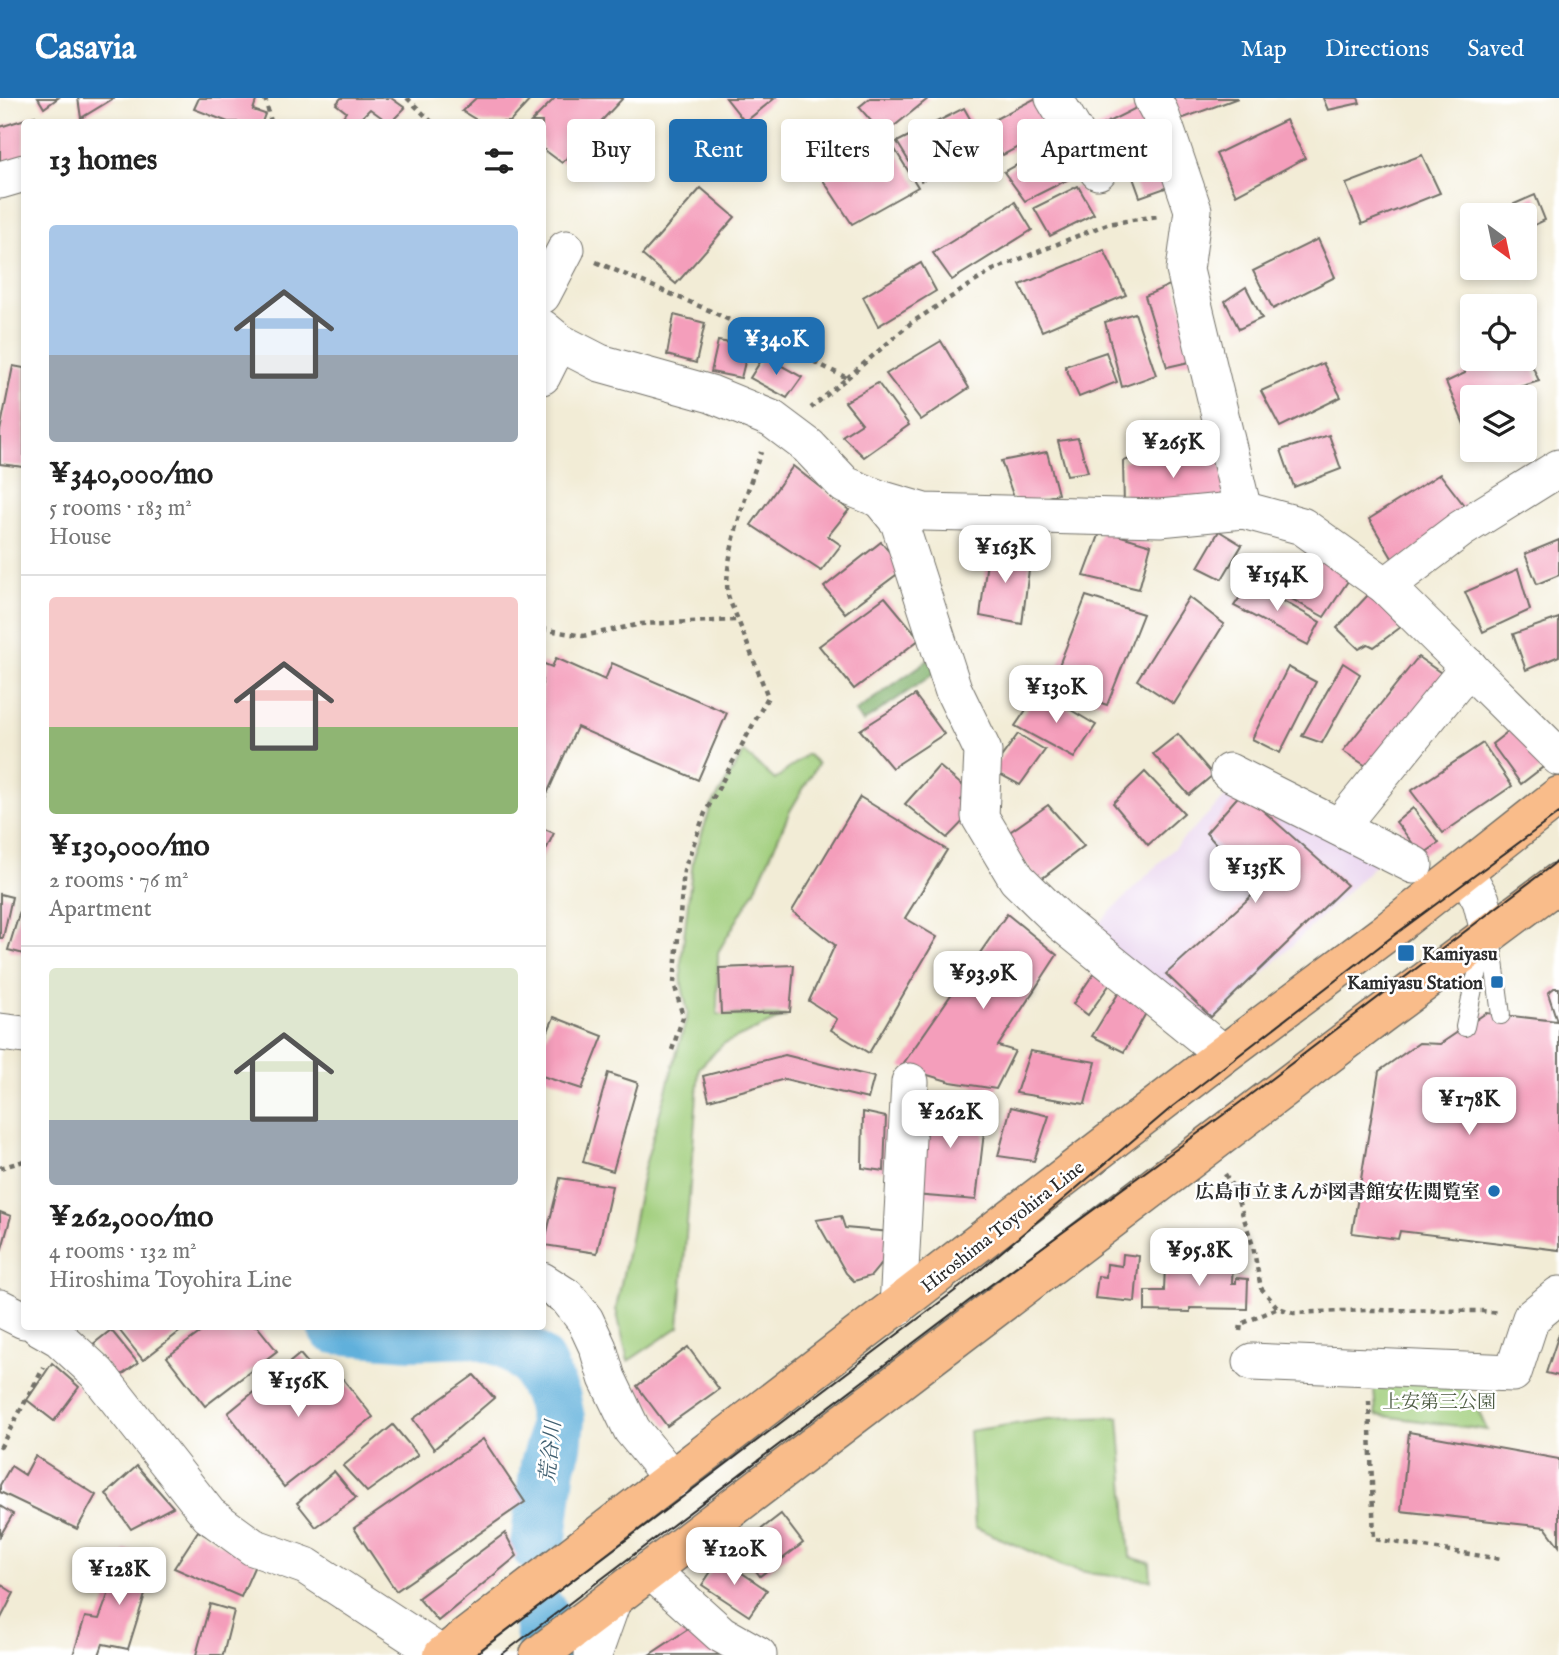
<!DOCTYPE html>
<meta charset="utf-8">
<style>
body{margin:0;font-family:"IM FELL English","Noto Serif JP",serif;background:#f6f6f6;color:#222;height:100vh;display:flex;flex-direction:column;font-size:26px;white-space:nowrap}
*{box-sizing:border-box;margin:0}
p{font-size:23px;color:#767676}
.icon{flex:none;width:38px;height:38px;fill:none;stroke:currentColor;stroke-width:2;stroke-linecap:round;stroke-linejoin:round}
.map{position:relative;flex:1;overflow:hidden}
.side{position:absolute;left:21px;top:21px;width:525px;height:1211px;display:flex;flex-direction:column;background:#fff;border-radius:7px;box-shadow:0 4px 10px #0003}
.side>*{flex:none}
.guide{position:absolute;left:567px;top:21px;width:665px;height:63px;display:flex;gap:14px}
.needle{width:46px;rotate:147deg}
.tools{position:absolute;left:1460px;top:105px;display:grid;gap:14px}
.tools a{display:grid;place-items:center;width:77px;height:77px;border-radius:7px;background:#fff;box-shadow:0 4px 10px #0003;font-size:35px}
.price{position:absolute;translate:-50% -60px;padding:0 16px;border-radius:14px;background:#fff;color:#222;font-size:23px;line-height:46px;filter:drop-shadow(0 2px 4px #0008)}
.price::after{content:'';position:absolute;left:50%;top:42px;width:21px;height:16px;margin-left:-10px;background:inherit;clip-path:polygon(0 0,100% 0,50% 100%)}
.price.current{background:#1f6fb2;color:#fff}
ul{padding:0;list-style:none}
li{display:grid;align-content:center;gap:14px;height:371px;padding:0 28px}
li+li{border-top:2px solid #e0e0e0}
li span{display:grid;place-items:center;height:217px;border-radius:7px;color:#555}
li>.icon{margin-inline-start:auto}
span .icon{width:126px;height:126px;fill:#fffc;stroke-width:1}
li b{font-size:30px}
h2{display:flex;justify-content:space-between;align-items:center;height:84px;padding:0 28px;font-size:30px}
.pill{padding:0 24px;border-radius:7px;background:#fff;box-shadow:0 4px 10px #0003;font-size:24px;line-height:63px}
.pill.current{background:#1f6fb2;color:#fff}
header{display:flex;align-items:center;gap:42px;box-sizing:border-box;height:98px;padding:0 35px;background:#1f6fb2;color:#fff}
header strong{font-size:33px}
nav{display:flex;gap:38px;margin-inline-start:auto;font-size:24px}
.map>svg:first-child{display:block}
</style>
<header>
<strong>Casavia</strong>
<nav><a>Map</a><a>Directions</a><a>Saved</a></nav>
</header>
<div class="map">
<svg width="1559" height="1557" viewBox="0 0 1559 1557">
<rect width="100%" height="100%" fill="#fff"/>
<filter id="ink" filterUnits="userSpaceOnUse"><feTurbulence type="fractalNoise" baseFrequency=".0143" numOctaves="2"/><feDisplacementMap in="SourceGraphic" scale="14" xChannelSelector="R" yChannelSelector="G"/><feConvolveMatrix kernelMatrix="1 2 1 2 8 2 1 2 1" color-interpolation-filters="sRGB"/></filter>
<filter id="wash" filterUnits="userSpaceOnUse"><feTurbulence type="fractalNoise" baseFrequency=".00686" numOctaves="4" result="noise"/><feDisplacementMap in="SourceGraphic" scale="28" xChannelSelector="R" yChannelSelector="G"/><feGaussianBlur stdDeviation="1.57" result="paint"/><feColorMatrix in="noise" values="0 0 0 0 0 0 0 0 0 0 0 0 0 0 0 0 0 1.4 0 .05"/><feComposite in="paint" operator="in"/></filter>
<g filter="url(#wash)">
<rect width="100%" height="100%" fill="#f2ecd6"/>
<path fill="#e8d2ee" d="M1238 686 1376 766 1207 930 1088 836Z"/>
<g fill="#a0ce7b" stroke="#667c53" stroke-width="2">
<path d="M744 654 775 682 807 656 818 666 790 713 755 792 718 854 717 916 786 918 723 946 699 970 679 1229 628 1263 616 1211 644 1071 688 915 682 887 681 865 693 762 711 709Z"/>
<path d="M1373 1277 1465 1284 1487 1332 1376 1317Z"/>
<path d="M1119 1319 1130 1459 1150 1465 1151 1482 1094 1476 1065 1469 975 1429 969 1333 1047 1321Z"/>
</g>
<path fill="#80b16b" stroke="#566e4b" stroke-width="2" d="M931 560 938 573 863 624 855 614Z"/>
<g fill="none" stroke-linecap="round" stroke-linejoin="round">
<g stroke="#61b0db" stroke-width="56">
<path d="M335 1228 413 1234 475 1232 509 1243 537 1265 553 1301 557 1321 554 1348 548 1367 538 1447"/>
<path d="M541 1517 547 1557"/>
</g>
</g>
<g id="blocks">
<g fill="#f49ebb">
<path d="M38 0H58L44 10Z"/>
<path d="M78 0H114L81 20Z"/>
<path d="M199 0H257L253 12 265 16 262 24H228L194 11Z"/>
<path d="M341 0H391L405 10 391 24H388L370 11 363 18 370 24H339L346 14 336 6Z"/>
<path d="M476 0H532L510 24H480L462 13Z"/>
<path d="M555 0H623L562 65 542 50V24H531Z"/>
<path d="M726 0H775L745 24Z"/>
<path d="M870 0H929L883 37 859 9Z"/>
<path d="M1036 0 1054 30 1003 57 984 27Z"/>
<path d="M1173 0H1238L1181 21Z"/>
<path d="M1323 0H1358L1360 5 1328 12Z"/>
<path d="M1140 8 1153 35 1109 58 1092 32Z"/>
<path d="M964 10 987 51 921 83 897 44Z"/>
<path d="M35 18 38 24H24V57L0 65V29Z"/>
<path d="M1286 22 1305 60 1236 97 1216 56Z"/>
<path d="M891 45 918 89 852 126 823 82Z"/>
<path d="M1057 45 1073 79 1025 103 1004 74Z"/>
<path d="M1158 49 1174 87 1140 99 1127 63Z"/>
<path d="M1422 57 1440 95 1362 126 1346 86Z"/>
<path d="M1078 88 1094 116 1050 138 1034 110Z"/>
<path d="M701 90 735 119 676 186 642 157Z"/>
<path d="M1535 97 1545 122 1524 132V117H1498L1496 114Z"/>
<path d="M1015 104 1032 132 952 182 933 155Z"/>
<path d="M1318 141 1335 179 1273 211 1253 173Z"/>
<path d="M1104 152 1126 197 1042 233 1020 187Z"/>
<path d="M921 165 936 193 878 228 863 199Z"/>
<path d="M1174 185 1198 262 1167 269 1145 198Z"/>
<path d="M1246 189 1262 220 1239 231 1225 203Z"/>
<path d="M1135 215 1156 277 1122 289 1105 224Z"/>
<path d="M674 217 705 225 696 265 667 257Z"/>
<path d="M718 243 749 248 741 280 711 274Z"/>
<path d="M941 243 969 290 921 322 886 276Z"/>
<path d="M1524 249 1539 283 1486 299H1472V329L1466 331 1446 284 1465 275 1466 264 1477 261H1524Z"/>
<path d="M1106 254 1117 284 1079 299 1065 268Z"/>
<path d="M764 258 802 279 787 300 750 280Z"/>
<path d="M1323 265 1341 299 1280 329 1261 293Z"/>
<path d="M13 268 24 270V369L0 366V333Z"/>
<path d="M878 285 909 327 864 359 842 338 862 325 845 304Z"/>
<path d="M1329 337 1341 371 1294 389 1281 352Z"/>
<path d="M1078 340 1088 374 1067 377 1058 343Z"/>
<path d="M1169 350 1173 362 1220 356 1227 402 1124 408 1123 363Z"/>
<path d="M1047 354 1058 396 1017 408 1001 363Z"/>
<path d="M793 368 849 412 828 438 841 447 821 473 751 427Z"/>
<path d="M1440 376 1470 415 1395 465 1369 421Z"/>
<path d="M1101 432 1151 447 1139 491 1084 478Z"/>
<path d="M1219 433 1242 447 1222 481 1198 469Z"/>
<path d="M1559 442V477L1537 486 1525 456Z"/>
<path d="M881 444 904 471 845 515 824 489Z"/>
<path d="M989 447 1031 456 1022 526 980 518Z"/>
<path d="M1307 453 1350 480 1324 519 1283 496Z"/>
<path d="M1518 471 1530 512 1483 534 1465 494Z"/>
<path d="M1250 484 1320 524 1308 547 1234 508Z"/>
<path d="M1369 496 1401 529 1374 549 1368 546 1359 551 1337 530Z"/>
<path d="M1086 498 1143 516 1107 607 1051 588Z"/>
<path d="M885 499 920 541 854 591 819 548Z"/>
<path d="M1189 499 1224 526 1174 606 1137 582Z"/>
<path d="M1559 520V558L1526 572 1513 536Z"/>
<path d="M1418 559 1447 579 1374 673 1343 653Z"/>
<path d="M556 560 605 582 612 565 727 615 698 682 577 629 542 707V565L552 569Z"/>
<path d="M1343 565 1360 576 1322 645 1302 638Z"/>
<path d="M1288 569 1316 584 1280 655 1252 641Z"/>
<path d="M1039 593 1096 627 1074 660 1015 628Z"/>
<path d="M915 597 944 636 892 670 860 632Z"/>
<path d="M1515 628 1547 666 1521 686 1492 646Z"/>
<path d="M1018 636 1045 652 1020 687 992 672Z"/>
<path d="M1178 636 1213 677 1189 697 1153 656Z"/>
<path d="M1483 645 1512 688 1443 735 1411 693Z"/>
<path d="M939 668 969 693 961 702 973 713 947 740 905 706Z"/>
<path d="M1145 674 1184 715 1148 747 1113 705Z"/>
<path d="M1242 694 1347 787 1211 919 1166 876 1258 792 1206 735Z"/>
<path d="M860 699 947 752 905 820 937 839 869 955 831 932 837 921 809 903 835 847 792 813Z"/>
<path d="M1048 707 1084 748 1040 782 1004 738Z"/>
<path d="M1413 710 1439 745 1422 757 1396 724Z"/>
<path d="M542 730 554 735 542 760Z"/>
<path d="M0 796 12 799 3 840H0Z"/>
<path d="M20 813 24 815V856L8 852Z"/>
<path d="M1007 816 1057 857 998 948 1015 953 996 991 951 984 901 969Z"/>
<path d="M794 867 790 914 721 916 719 870Z"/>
<path d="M1094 875 1110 886 1088 917 1073 906Z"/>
<path d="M1123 888 1150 908 1124 954 1092 938Z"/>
<path d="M1554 890H1559V1152L1400 1133 1398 1141 1352 1135 1379 973 1419 945 1440 946 1486 915 1557 923 1548 895Z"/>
<path d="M554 919 603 938 582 991 542 978V947Z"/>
<path d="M1030 953 1096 964 1085 1006 1016 995Z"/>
<path d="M785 957 874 979 868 1001 785 981 709 1002 703 978Z"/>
<path d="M608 975 638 985 613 1073 583 1064Z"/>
<path d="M923 1003 987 1009 976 1102 914 1097Z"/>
<path d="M1011 1009 1049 1018 1034 1063 998 1058Z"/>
<path d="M863 1014 886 1019 884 1073 862 1070Z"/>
<path d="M560 1080 612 1088 597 1155 544 1147Z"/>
<path d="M0 1114 11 1118 1 1154H0Z"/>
<path d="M841 1118 845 1130 891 1134 890 1155 871 1178 854 1183 846 1175 816 1122Z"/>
<path d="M1123 1156 1139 1158 1135 1204 1095 1200 1098 1178 1106 1179 1107 1166 1122 1168Z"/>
<path d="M1195 1161 1233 1162 1232 1185H1236V1180L1248 1181 1247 1211 1190 1210V1214L1145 1213V1193H1164L1165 1167 1195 1168Z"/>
<path d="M116 1228H187L143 1262Z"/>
<path d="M209 1228H257L277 1253 205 1308 167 1259Z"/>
<path d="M111 1232 138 1265 116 1281 92 1247Z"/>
<path d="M1559 1236V1278L1546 1275Z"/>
<path d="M688 1249 719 1291 667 1328 637 1288Z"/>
<path d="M300 1256 330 1291 343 1281 373 1319 284 1389 228 1315Z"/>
<path d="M52 1265 79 1289 54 1323 27 1302Z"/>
<path d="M474 1277 494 1300 434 1351 413 1321Z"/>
<path d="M393 1327 418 1357 367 1394 343 1368Z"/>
<path d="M1409 1334 1559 1361V1448L1545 1429 1401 1413Z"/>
<path d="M483 1341 525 1404 396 1493 354 1430Z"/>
<path d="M35 1358 96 1397 77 1431 0 1394V1387L11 1368 25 1377Z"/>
<path d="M137 1368 173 1409 131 1431 106 1396Z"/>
<path d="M334 1373 356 1400 316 1429 297 1405Z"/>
<path d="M0 1408 13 1416 0 1438Z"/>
<path d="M781 1416 803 1445 760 1478 738 1449Z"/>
<path d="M198 1433 256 1465 241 1499 174 1470Z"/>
<path d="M505 1435 517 1458 438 1523 418 1500Z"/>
<path d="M125 1452 157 1458 128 1551 103 1546 99 1557H73L85 1519 99 1521Z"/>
<path d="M720 1460 767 1492 749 1518 702 1487Z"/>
<path d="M0 1486 14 1495 0 1522Z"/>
<path d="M210 1506 234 1513 223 1557H196Z"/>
<path d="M702 1522 724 1557H649Z"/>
</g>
</g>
</g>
<g filter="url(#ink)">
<use href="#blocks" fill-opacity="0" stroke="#716f67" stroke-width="2"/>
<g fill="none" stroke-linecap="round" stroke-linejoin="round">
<g stroke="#716f67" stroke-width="20">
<g id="service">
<path d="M1491 840 1501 917"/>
<path d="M1465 929 1474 886 1488 845"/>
</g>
</g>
<g stroke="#716f67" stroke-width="39">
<g id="minor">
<path d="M1054 0 1098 73"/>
<path d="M1152 0 1160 15 1193 112 1185 172 1243 412"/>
<path d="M0 82 24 75"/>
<path d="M542 197 566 151"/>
<path d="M542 230 559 244 600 265 711 296 772 321 808 348 845 387 880 401 924 414 1160 420 1243 412 1302 428 1386 488 1559 659"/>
<path d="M542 278 559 244"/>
<path d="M880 401 899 424 953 591 983 653 980 719 1017 781 1062 825 1224 956"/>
<path d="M1386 488 1461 431 1559 370"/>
<path d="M1229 674 1414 767"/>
<path d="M1339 729 1469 569"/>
<path d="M1465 773 1481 802 1490 837"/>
<path d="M0 934 24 937"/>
<path d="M542 1183 567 1199 585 1222 598 1250 607 1280 632 1332 673 1382"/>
<path d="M898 1209 910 984"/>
<path d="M0 1210 24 1222"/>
<path d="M38 1228 59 1240 97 1275 209 1417 253 1449 306 1468 442 1557"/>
<path d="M1252 1264 1513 1275 1531 1220 1559 1197"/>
<path d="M650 1472 721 1536 758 1557"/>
<path d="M593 1557 613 1501"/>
</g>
</g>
<g stroke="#716f67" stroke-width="41">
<g id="primary">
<path d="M443 1557 1224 956 1383 837 1559 698"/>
<path d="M539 1557 1380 917 1559 784"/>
</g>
</g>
<g stroke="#716f67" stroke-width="4.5" stroke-dasharray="5 5" stroke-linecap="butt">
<path d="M265 0 271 24"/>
<path d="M407 0 432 24"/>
<path d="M596 164 713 214 847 280 811 310"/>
<path d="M847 280 911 225 993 172 1107 126 1158 118"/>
<path d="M542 531 583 538 641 526 738 522C735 514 730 505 728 497 722 463 749 388 761 354"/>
<path d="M672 952 683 919 674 885 684 772 705 715 768 599 738 522"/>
<path d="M0 1070 24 1063"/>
<path d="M1225 1076 1235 1093 1253 1148 1261 1190 1278 1210 1294 1215 1367 1212 1482 1213 1499 1215"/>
<path d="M1240 1233 1241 1226 1278 1210"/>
<path d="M1369 1303 1374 1441 1501 1461"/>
<path d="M0 1350 44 1269"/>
</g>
<use href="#service" stroke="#fff" stroke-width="18"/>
<use href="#minor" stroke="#fff" stroke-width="37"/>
<use href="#primary" stroke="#f9bc8a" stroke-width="38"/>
<g stroke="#2b2b2b" stroke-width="2">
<path d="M474 1557 960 1189 1172 1009 1393 838 1559 715"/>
<path d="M501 1557 970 1202 1238 1006 1559 762"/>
</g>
</g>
</g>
<g fill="#1f6fb2" stroke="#fff" stroke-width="2.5">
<rect x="1397" y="846" width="18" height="18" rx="3.5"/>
<rect x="1490" y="877" width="14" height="14" rx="3.5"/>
<circle cx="1494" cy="1093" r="7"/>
</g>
<g text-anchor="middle" stroke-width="5" stroke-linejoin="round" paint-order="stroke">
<g font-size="19" font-weight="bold" fill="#2b2b2b" stroke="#fff" text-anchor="end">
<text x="1422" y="862" text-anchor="start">Kamiyasu</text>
<text x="1483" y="891">Kamiyasu Station</text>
<text x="1480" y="1100">広島市立まんが図書館安佐閲覧室</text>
</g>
<g font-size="19" fill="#2b2b2b" stroke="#fff">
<text transform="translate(1002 1128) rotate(-38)" y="7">Hiroshima Toyohira Line</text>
</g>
<g font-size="19" fill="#4e5c43" stroke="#fff">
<text x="1439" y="1310">上安第三公園</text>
</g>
<g font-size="21" font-style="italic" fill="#416071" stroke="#fff">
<text transform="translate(550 1354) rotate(-84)" y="7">荒谷川</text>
</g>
</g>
</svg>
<div class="tools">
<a><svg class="needle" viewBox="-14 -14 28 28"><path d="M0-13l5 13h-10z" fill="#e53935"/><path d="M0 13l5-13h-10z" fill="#767676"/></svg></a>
<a><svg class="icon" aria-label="locate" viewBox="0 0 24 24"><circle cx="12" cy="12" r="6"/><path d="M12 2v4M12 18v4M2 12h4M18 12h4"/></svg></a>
<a><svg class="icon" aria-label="layers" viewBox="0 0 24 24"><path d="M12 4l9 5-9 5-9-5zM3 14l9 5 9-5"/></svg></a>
</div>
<b class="price current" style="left:776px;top:279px">¥340K</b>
<b class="price" style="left:1173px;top:382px">¥265K</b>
<b class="price" style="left:1005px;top:487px">¥163K</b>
<b class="price" style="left:1277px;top:515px">¥154K</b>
<b class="price" style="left:1056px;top:627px">¥130K</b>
<b class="price" style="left:1255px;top:807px">¥135K</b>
<b class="price" style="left:983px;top:913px">¥93.9K</b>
<b class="price" style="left:1469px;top:1039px">¥178K</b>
<b class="price" style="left:950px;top:1052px">¥262K</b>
<b class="price" style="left:1199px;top:1190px">¥95.8K</b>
<b class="price" style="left:298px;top:1321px">¥156K</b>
<b class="price" style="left:734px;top:1489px">¥120K</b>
<b class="price" style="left:119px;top:1509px">¥128K</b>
<div class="guide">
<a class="pill">Buy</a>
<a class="pill current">Rent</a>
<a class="pill">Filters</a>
<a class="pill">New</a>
<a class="pill">Apartment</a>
</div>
<section class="side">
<h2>13 homes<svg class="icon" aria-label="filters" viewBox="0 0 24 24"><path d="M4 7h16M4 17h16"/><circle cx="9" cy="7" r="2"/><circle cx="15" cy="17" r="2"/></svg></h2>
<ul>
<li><span style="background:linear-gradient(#a9c7e8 60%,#9aa5b1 0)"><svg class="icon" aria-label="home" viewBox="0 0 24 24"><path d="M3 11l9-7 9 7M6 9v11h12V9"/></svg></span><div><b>¥340,000/mo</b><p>5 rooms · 183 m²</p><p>House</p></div></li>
<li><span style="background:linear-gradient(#f6c9c9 60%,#8fb573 0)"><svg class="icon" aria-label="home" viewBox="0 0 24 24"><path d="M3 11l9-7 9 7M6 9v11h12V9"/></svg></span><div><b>¥130,000/mo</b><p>2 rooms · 76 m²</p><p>Apartment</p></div></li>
<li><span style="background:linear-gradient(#dfe7d0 70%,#9aa5b1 0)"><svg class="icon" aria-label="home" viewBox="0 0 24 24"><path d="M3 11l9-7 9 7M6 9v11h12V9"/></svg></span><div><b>¥262,000/mo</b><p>4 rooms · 132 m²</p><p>Hiroshima Toyohira Line</p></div></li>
</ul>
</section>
</div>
